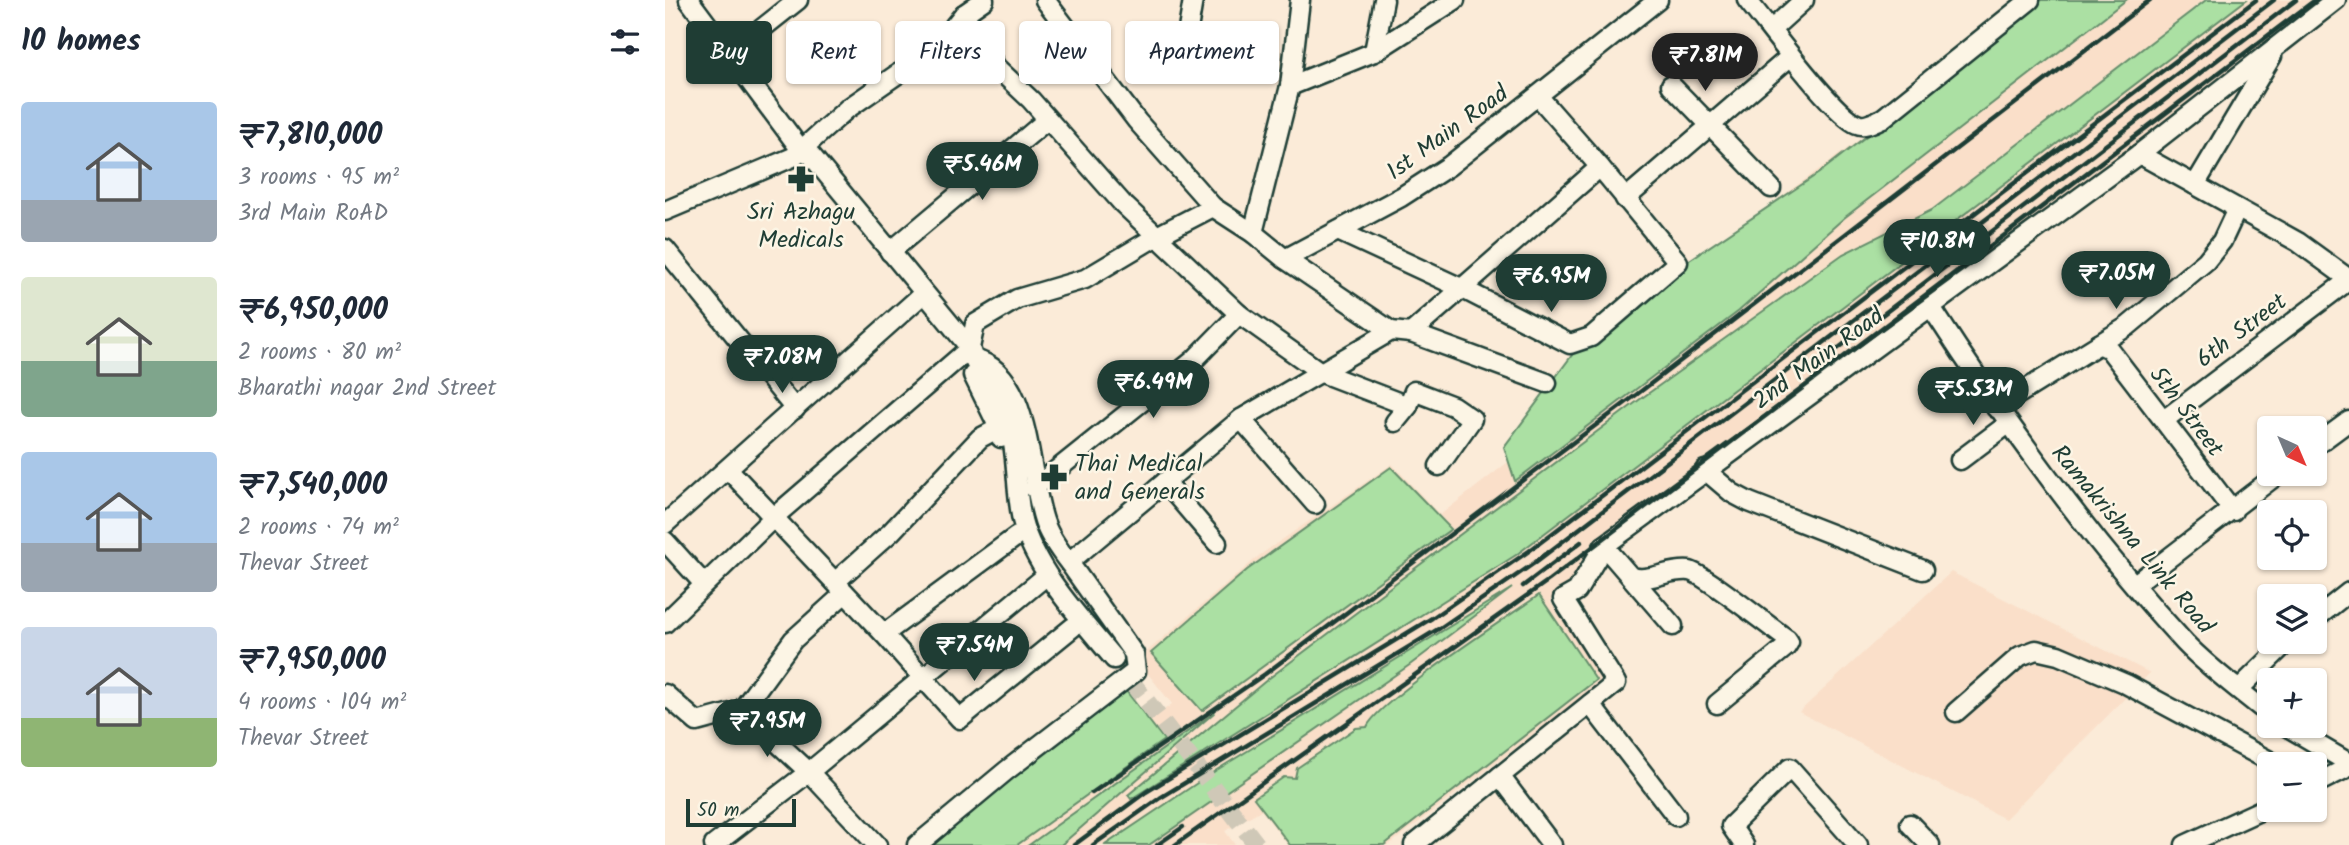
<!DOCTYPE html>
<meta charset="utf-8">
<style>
body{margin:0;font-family:Kalam,sans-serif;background:#f6f6f7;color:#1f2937;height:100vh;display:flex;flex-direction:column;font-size:26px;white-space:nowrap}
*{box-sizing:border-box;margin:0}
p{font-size:23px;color:#747a83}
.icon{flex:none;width:38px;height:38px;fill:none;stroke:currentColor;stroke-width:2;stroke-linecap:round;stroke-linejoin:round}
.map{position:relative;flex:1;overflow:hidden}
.drawer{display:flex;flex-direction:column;background:#fff;width:665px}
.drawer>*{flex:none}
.top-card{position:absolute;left:21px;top:21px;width:665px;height:63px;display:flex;gap:14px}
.needle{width:46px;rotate:136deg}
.buttons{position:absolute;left:1592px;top:416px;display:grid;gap:14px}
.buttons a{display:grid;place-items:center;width:70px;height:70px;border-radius:7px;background:#fff;box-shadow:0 2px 5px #0004;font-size:35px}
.scale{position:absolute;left:21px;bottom:18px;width:110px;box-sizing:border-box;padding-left:7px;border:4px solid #1f3d34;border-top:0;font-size:19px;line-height:24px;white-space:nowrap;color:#1f3d34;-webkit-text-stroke:5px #fcf5e5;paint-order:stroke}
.price{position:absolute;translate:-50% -60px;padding:0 16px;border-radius:24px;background:#1f3d34;color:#fff;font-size:23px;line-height:46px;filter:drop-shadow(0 2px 4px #0008)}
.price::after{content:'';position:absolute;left:50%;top:42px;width:21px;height:16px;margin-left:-10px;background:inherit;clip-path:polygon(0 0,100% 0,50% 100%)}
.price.selected{background:#222;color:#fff}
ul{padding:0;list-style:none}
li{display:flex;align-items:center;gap:21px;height:175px;padding:0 21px}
li span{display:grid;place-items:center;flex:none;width:196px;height:140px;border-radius:7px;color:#555}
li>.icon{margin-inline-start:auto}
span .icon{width:84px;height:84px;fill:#fffc;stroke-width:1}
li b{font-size:30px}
h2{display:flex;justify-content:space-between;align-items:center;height:84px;padding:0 21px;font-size:30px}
.pill{padding:0 24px;border-radius:7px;background:#fff;box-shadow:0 2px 5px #0004;font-size:24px;line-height:63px}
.pill.selected{background:#1f3d34;color:#fff}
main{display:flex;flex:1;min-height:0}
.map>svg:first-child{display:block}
</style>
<main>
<section class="drawer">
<h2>10 homes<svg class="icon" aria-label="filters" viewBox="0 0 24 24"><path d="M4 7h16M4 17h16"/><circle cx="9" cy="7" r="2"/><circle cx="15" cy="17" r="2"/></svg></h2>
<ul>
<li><span style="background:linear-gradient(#a9c7e8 70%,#9aa5b1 0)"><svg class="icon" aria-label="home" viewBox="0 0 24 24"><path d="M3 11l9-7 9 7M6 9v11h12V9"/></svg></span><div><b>₹7,810,000</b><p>3 rooms · 95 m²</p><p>3rd Main RoAD</p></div></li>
<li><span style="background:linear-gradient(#dfe7d0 60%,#7fa58c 0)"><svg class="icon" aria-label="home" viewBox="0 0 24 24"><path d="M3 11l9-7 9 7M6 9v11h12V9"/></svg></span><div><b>₹6,950,000</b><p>2 rooms · 80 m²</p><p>Bharathi nagar 2nd Street</p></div></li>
<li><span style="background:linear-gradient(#a9c7e8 65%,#9aa5b1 0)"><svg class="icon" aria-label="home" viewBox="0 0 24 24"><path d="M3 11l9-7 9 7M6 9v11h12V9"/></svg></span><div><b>₹7,540,000</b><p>2 rooms · 74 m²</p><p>Thevar Street</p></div></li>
<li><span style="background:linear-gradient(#c9d6e8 65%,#8fb573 0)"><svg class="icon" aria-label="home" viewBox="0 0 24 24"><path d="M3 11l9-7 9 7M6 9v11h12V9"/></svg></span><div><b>₹7,950,000</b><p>4 rooms · 104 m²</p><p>Thevar Street</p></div></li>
</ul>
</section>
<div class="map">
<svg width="1684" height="845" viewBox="0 0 1684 845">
<rect width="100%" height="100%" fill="#fbebd8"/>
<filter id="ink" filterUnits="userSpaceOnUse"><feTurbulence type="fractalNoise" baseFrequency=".0143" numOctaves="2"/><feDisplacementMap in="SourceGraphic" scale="14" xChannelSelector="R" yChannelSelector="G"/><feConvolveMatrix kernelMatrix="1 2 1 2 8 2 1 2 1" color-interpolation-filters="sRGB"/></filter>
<g filter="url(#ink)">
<g fill="#fadfc9">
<path d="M1398 0H1668L935 555 893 591 885 602 939 680 724 845H623L596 810 560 831 570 845H255L479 725 507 704 472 660 595 555 727 464 775 515 856 452 913 357 1112 200 1194 140 1230 126Z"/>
<path d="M1286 572 1485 673 1340 819 1134 712Z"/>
</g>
<g fill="#abe0a3" stroke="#658e6c" stroke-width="2">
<path d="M1376 0H1461L1179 218 1074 311 850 481 839 447 913 347 1011 269 1154 173Z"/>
<path d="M1541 0H1581L851 555 466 799 463 795 603 679 974 400 1178 254 1267 210Z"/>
<path d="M726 467 786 529 537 711 486 653 582 570Z"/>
<path d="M847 588 746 664 484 845H440L550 771Z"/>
<path d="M874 595 931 680 719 845H625L589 798 619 777 630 778 632 768 691 728 702 727C713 701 843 617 874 595Z"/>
<path d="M458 687 499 740 352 845H261Z"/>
<path d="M550 712 396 845H364Z"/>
</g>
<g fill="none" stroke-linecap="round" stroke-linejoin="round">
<path stroke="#cfc8b7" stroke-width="18" stroke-dasharray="18 9" stroke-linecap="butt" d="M449 659 592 845"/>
<g stroke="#1f3d34" stroke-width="23">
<g id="minor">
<path d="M24 0 136 150 182 109 273 46 299 14 319 0"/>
<path d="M380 0 472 121 548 207"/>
<path d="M1082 0C1102 24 1168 115 1192 124 1200 128 1210 121 1218 118L1365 0"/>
<path d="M299 14 331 67 366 100 457 203 574 314 657 373 743 406"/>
<path d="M1107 29 1139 0"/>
<path d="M521 41 528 0"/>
<path d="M709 52 719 0"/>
<path d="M66 53 133 0"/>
<path d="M1006 85 1106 188"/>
<path d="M625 86 709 52 790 0"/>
<path d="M1474 154 1633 242 1684 279"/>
<path d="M1530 185 1607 56"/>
<path d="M960 199 1126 56"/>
<path d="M0 211 128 157 136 150 146 155 305 348C312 376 336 396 344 424 353 455 350 489 357 520 370 571 417 620 449 659"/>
<path d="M673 231 796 288 905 344 926 337 1013 262 935 167"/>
<path d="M588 233 625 86 635 0"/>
<path d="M0 249 130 409"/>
<path d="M225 252 382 120"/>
<path d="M620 259 726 331 746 333 882 383"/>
<path d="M1266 307C1342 425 1425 540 1520 643 1545 669 1577 692 1605 715"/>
<path d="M746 333 935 167 873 96"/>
<path d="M1434 344 1444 349 1568 511"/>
<path d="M308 375 334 428 336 438"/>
<path d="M1331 408 1463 326 1541 261 1557 241 1572 209"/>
<path d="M576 419 650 504"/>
<path d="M1499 420 1684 280"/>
<path d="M730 422 743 406 749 391 788 406 807 419 774 466"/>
<path d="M1650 446 1684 421"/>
<path d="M1295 460 1343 424"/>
<path d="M63 469 219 634 352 536"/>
<path d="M1040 470 1067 493 1084 502 1258 570"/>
<path d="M500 482 552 543"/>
<path d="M369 488 529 360 574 314"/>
<path d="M0 524 258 294"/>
<path d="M0 541 39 584"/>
<path d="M939 546 1008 626"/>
<path d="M404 562 576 419 726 331"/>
<path d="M966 577C987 582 1003 569 1024 571 1038 573 1106 628 1122 639L1124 642 1121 647 1052 704"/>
<path d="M170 582 226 532 315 438 334 428"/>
<path d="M1470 584 1613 474"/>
<path d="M1650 619 1684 592"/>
<path d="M0 623 109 517 305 348 310 324 352 299 420 279 492 236 548 207 588 233 620 259 736 197 784 166 993 0"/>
<path d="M219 634 295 719 408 627"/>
<path d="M1574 689 1622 642"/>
<path d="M0 694 32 722 77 710 144 772 212 845"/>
<path d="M925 704 1011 816"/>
<path d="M77 710 128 640 180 593"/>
<path d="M1291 712 1355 656 1371 650 1393 655 1461 684 1612 765"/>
<path d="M1621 726 1684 763"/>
<path d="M835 776 887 845"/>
<path d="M1650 784 1684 767"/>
<path d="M1245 824 1265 845"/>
<path d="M49 845 144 772 376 580"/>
<path d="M252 845 341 771 471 671 469 654C449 626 430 599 410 571 400 557 387 542 381 526 362 480 369 372 308 359"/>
<path d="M749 845 951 683 898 599 912 591 939 546 1474 154 1671 0"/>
<path d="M1079 845 1066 826 1125 768 1193 845"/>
<path d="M1520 845 1605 806"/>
</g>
</g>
<use href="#minor" stroke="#fcf5e5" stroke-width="18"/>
<g stroke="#1f3d34" stroke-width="4.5">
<path d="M1154 363 1631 0"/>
<path d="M858 586 916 542"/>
<path d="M427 793 600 674 971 395 1485 0"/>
<path d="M409 845 481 792 767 618 864 551 1591 0"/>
<path d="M428 845 495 798 775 628 868 564 1609 0"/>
<path d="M492 845 518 827"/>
<path d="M510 845 884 580 1650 0"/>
</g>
</g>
</g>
<defs>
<g id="pharmacy-bare" transform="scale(2.1)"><path d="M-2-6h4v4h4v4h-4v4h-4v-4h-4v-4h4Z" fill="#1f3d34" stroke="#fcf5e5" stroke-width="2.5" paint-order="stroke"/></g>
</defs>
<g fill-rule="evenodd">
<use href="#pharmacy-bare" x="136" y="179"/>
<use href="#pharmacy-bare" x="389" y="477"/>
</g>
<g text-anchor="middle" stroke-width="5" stroke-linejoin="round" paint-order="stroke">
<g font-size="24" fill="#1f3d34" stroke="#fcf5e5">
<text transform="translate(782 132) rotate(-36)" y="8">1st Main Road</text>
<text transform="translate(1576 330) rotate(-37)" y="8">6th Street</text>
<text transform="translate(1153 358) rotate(-36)" y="8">2nd Main Road</text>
<text transform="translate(1522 411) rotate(53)" y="8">5th Street</text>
<text transform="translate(1468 539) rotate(50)" y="8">Ramakrishna Link Road</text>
</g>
<g font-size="24" fill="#1f3d34" stroke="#fcf5e5">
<text x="136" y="219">Sri Azhagu<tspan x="136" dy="28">Medicals</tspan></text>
<text x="410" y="471" text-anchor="start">Thai Medical<tspan x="410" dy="28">and Generals</tspan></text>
</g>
</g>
</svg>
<div class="buttons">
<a><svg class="needle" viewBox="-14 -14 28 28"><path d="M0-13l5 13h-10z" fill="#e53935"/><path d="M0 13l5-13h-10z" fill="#747a83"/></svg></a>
<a><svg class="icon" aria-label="locate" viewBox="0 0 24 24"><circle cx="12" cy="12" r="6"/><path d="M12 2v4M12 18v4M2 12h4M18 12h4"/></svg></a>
<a><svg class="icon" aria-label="layers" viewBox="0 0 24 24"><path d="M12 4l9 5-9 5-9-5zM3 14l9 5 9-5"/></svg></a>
<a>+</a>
<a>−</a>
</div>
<div class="scale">50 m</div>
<b class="price selected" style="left:1040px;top:93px">₹7.81M</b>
<b class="price" style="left:317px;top:202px">₹5.46M</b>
<b class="price" style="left:1272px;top:279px">₹10.8M</b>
<b class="price" style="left:1451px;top:311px">₹7.05M</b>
<b class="price" style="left:886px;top:314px">₹6.95M</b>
<b class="price" style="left:117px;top:395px">₹7.08M</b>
<b class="price" style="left:488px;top:420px">₹6.49M</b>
<b class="price" style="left:1308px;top:427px">₹5.53M</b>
<b class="price" style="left:309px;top:683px">₹7.54M</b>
<b class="price" style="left:102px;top:759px">₹7.95M</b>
<div class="top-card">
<a class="pill selected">Buy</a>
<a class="pill">Rent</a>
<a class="pill">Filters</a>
<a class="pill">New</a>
<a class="pill">Apartment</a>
</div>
</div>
</main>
